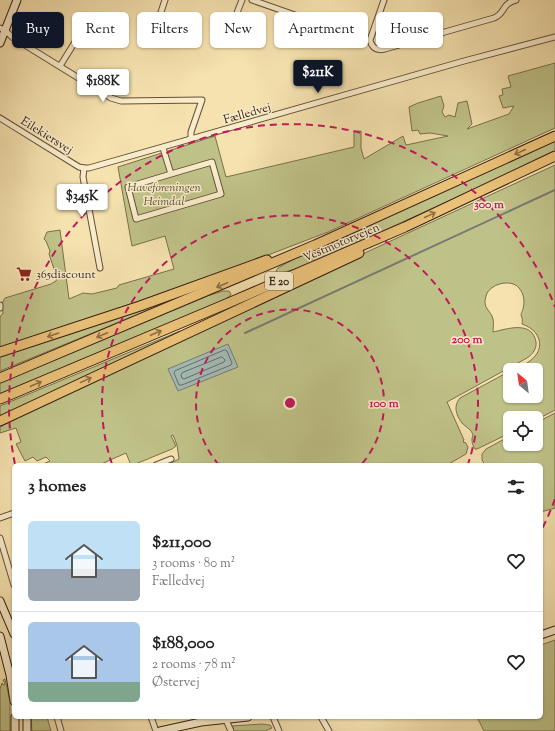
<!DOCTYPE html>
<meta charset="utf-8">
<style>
body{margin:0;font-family:"Sorts Mill Goudy",serif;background:#f6f6f6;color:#222;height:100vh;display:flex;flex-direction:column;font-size:15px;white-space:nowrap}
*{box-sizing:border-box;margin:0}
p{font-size:13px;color:#767676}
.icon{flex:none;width:22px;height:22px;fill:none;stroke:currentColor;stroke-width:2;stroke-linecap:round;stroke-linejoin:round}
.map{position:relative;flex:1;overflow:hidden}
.panel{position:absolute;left:12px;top:463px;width:531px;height:256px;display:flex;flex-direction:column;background:#fff;border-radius:6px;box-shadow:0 1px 3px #0004}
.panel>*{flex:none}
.banner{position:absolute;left:12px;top:12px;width:531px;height:36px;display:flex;gap:8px}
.needle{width:26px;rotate:331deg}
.fabs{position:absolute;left:503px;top:363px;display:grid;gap:8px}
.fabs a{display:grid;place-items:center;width:40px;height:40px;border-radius:6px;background:#fff;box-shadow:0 1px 3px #0004;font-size:20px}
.price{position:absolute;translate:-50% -34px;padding:0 9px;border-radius:4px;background:#fff;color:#222;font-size:13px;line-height:26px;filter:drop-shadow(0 1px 2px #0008)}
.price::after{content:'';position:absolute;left:50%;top:24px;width:12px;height:9px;margin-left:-6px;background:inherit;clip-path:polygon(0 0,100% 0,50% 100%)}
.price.selected{background:#111827;color:#fff}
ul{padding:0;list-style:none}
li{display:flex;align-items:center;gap:12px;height:100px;padding:0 16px}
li+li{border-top:1px solid #e0e0e0}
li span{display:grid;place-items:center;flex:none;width:112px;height:80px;border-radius:6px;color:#555}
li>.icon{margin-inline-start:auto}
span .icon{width:48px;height:48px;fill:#fffc;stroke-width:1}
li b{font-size:17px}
h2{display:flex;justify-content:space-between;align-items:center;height:48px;padding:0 16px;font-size:17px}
.pill{padding:0 14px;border-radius:6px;background:#fff;box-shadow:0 1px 3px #0004;font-size:14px;line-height:36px}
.pill.selected{background:#111827;color:#fff}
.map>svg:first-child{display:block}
</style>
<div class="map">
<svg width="555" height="731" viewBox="0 0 555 731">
<rect width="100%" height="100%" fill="#f5e2af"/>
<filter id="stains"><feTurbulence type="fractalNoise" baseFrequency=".005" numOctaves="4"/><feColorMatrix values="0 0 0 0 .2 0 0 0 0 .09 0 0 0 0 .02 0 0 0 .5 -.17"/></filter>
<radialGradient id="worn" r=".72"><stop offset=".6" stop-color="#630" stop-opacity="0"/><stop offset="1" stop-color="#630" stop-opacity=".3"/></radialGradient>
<g fill="#bfc288" stroke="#7a6f4c">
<path d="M555 63V128L328 232 203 280 0 349V317L3 313 2 303 5 298 51 284 56 281 57 278 49 254 50 251 46 241 44 239 47 232 60 230 69 299 83 293 92 294 117 288 119 285 174 269 165 236 132 246 118 167 215 136 226 177 354 147V131H361V148L364 159 403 136 406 145 448 136 430 133 420 134 418 130 412 131 409 107 418 103 441 96 444 106 442 112 445 117 449 115 455 117 458 103 467 101 472 124 467 129 509 114 514 106 503 108 499 96 503 95 502 89 511 87 508 76Z"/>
<path d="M555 140V153L303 267 277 274 276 271 278 268 299 256Z"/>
<path d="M555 165V410L536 420V418H510V433L477 449H475C472 444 471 440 473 435 471 429 467 428 462 423 456 415 453 406 460 398L510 371V396H536V370H513C518 367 525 365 530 361 547 348 540 330 522 324 523 320 522 318 521 315 521 314 523 309 523 309 525 301 524 294 519 288 511 278 489 284 486 296 482 309 491 310 493 319 494 323 493 328 493 332 507 329 532 320 536 342 537 348 533 354 527 358L447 402 464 440 463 441 464 443 465 442 468 447 466 454 447 465H172L171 463 179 459 177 445 173 435 171 436 176 446 172 449 133 465H131L126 453 99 465H41L50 461 46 457 37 461 33 457 25 461 16 444 21 442 16 428 0 433V427L30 411 315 276Z"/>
<path d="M223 291H229L231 294 230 296 218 304 0 394V381L207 296Z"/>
<path d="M167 300 168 302 0 371V356L79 331Z"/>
<path d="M180 331 181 332 0 419V406Z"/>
<path d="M555 413V508L541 512V465H485L482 460V454L486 449 510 436V444H536V423Z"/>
<path d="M555 640V731H484L477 717H541V645Z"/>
<path d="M5 679 10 701V731H0V689L2 683 3 685 5 684 3 680Z"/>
<path d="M31 717H47L51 731H32Z"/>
<path d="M262 724 270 725 272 728 265 731H234L232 726Z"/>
</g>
<path fill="#a2bbb6" stroke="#767b73" d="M228 344 238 367 178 391 168 369Z"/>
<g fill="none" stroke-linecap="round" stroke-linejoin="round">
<g stroke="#6c6c62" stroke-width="1">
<path d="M225 350 227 351 232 363 231 365 182 385H179L174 373 175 371Z"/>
<path d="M222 357 225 360 224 362 184 379 182 378 181 375 182 373Z"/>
</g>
<path stroke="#767b73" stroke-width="2" d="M245 333 555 190"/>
<g stroke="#654e37" stroke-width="7">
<g id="street">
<path d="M252 0 315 22"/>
<path d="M384 0 370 40C372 48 377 51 385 49L494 18C506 13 501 4 516 0"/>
<path d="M156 27 165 0"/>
<path d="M0 28 5 30 12 37 111 98 121 101 202 100 191 132V139"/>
<path d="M225 43 242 0"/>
<path d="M60 66 88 21"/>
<path d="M0 118 79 167 84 168H89L464 61 555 37"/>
<path d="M163 148 171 174 128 187 136 219 221 194 212 162 171 174"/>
<path d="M84 168 83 177 100 268"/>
<path d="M0 305V308"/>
<path d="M156 465 171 459"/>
<path d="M0 518 14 513"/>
<path d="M0 538 14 585"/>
<path d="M57 717 61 731"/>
<path d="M151 717 156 731"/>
<path d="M273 717 279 731"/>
<path d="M321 717 329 731"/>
<path d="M225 718 231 731"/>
</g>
</g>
<g stroke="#351c0f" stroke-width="9">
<g id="secondary">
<path d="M0 43 17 0"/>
<path d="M0 601 14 634"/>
<path d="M541 635 555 630"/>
<path d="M0 636 10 675 14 701"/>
<path d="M15 717V731"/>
<path d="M27 731V717"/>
<path d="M160 731 201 722 248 717"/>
</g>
</g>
<g stroke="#351c0f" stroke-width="11">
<g id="highway">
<path d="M0 352 140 306 267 260"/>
<path d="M0 378 315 245 555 136"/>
<path d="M0 399 226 304 405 227 555 156"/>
<path d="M0 421 359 253"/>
</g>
</g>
<use href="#street" stroke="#f8eccb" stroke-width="5"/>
<use href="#secondary" stroke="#f8eccb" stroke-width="7"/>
<use href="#highway" stroke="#eac178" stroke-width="9"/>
</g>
<defs><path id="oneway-shaft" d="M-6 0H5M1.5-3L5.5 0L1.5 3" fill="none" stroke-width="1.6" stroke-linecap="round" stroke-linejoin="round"/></defs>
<g stroke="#906e44">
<use href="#oneway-shaft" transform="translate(520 152) rotate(155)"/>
<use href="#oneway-shaft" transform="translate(430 215) rotate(-25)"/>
<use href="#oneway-shaft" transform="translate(222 285) rotate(157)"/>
<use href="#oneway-shaft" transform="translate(156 333) rotate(-23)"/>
<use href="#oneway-shaft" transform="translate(53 335) rotate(161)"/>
<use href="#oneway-shaft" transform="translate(102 335) rotate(157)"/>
<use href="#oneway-shaft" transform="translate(86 380) rotate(-25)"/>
<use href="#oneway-shaft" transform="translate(36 384) rotate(-23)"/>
</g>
<g fill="none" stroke="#c2185b" stroke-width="2" stroke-dasharray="7 5">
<path d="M219 465A94 94 0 1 1 361 465"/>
<path d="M112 464A188 188 0 1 1 468 464"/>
<path d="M555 499A282 282 0 0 1 541 531M15 464A282 282 0 0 1 555 307"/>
</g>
<defs>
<g id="supermarket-bare" transform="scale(1.2)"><path d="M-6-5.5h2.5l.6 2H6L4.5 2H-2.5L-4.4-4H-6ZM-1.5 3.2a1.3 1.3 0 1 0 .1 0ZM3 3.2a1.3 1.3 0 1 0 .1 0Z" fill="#8f2418" stroke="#f8eccb" stroke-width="2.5" paint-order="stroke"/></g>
</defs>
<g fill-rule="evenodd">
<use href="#supermarket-bare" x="24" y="274"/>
</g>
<g text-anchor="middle" stroke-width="3" stroke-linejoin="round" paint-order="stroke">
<rect fill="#f8eccb" stroke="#705a47" stroke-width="1" x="265" y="272" width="28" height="18" rx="3"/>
<g font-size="11" font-weight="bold" fill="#351c0f">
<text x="279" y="285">E 20</text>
</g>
<g font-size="12" fill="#351c0f" stroke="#f8eccb">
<text transform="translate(247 113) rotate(-16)" y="4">Fælledvej</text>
<text transform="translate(47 135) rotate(32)" y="4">Eilekiersvej</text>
<text transform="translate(341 242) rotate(-23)" y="4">Vestmotorvejen</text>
</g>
<g font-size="12" font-style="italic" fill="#5e4e33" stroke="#f8eccb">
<text x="164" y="191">Haveforeningen<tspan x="164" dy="14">Heimdal</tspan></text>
</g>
<g font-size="12" fill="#351c0f" stroke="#f8eccb" text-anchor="start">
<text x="36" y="278">365discount</text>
</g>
</g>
<circle cx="290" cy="403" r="6" fill="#c2185b" stroke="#f8eccb" stroke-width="2"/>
<g font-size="12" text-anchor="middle" font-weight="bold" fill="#c2185b" stroke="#f8eccb" stroke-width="3" stroke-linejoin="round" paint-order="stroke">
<text x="489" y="208">300 m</text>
<text x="467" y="343">200 m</text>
<text x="384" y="407">100 m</text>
</g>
<rect width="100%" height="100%" filter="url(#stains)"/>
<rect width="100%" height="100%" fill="url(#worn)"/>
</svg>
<div class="fabs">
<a><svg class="needle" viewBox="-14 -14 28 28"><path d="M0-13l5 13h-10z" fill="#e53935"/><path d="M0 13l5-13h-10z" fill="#767676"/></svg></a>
<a><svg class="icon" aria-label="locate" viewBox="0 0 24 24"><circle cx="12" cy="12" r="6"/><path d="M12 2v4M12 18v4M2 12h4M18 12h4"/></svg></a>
</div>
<b class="price selected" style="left:318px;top:94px">$211K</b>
<b class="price" style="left:103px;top:103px">$188K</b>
<b class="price" style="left:82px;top:218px">$345K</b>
<div class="banner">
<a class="pill selected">Buy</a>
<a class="pill">Rent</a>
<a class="pill">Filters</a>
<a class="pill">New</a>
<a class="pill">Apartment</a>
<a class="pill">House</a>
</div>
<section class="panel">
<h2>3 homes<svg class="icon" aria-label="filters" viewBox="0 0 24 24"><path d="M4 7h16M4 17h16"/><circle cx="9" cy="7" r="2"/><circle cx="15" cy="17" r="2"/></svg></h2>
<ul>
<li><span style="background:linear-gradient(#bfe0f5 60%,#9aa5b1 0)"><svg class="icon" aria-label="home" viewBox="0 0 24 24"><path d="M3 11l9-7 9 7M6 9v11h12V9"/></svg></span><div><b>$211,000</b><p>3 rooms · 80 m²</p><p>Fælledvej</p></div><svg class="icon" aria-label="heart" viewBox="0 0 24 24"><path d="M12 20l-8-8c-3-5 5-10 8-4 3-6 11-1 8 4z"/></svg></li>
<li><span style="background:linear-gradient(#a9c7e8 75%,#7fa58c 0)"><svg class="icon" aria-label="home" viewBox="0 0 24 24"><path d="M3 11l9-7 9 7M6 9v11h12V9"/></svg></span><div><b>$188,000</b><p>2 rooms · 78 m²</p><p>Østervej</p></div><svg class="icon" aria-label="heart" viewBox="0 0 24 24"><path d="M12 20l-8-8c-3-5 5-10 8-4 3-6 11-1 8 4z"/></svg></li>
</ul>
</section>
</div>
